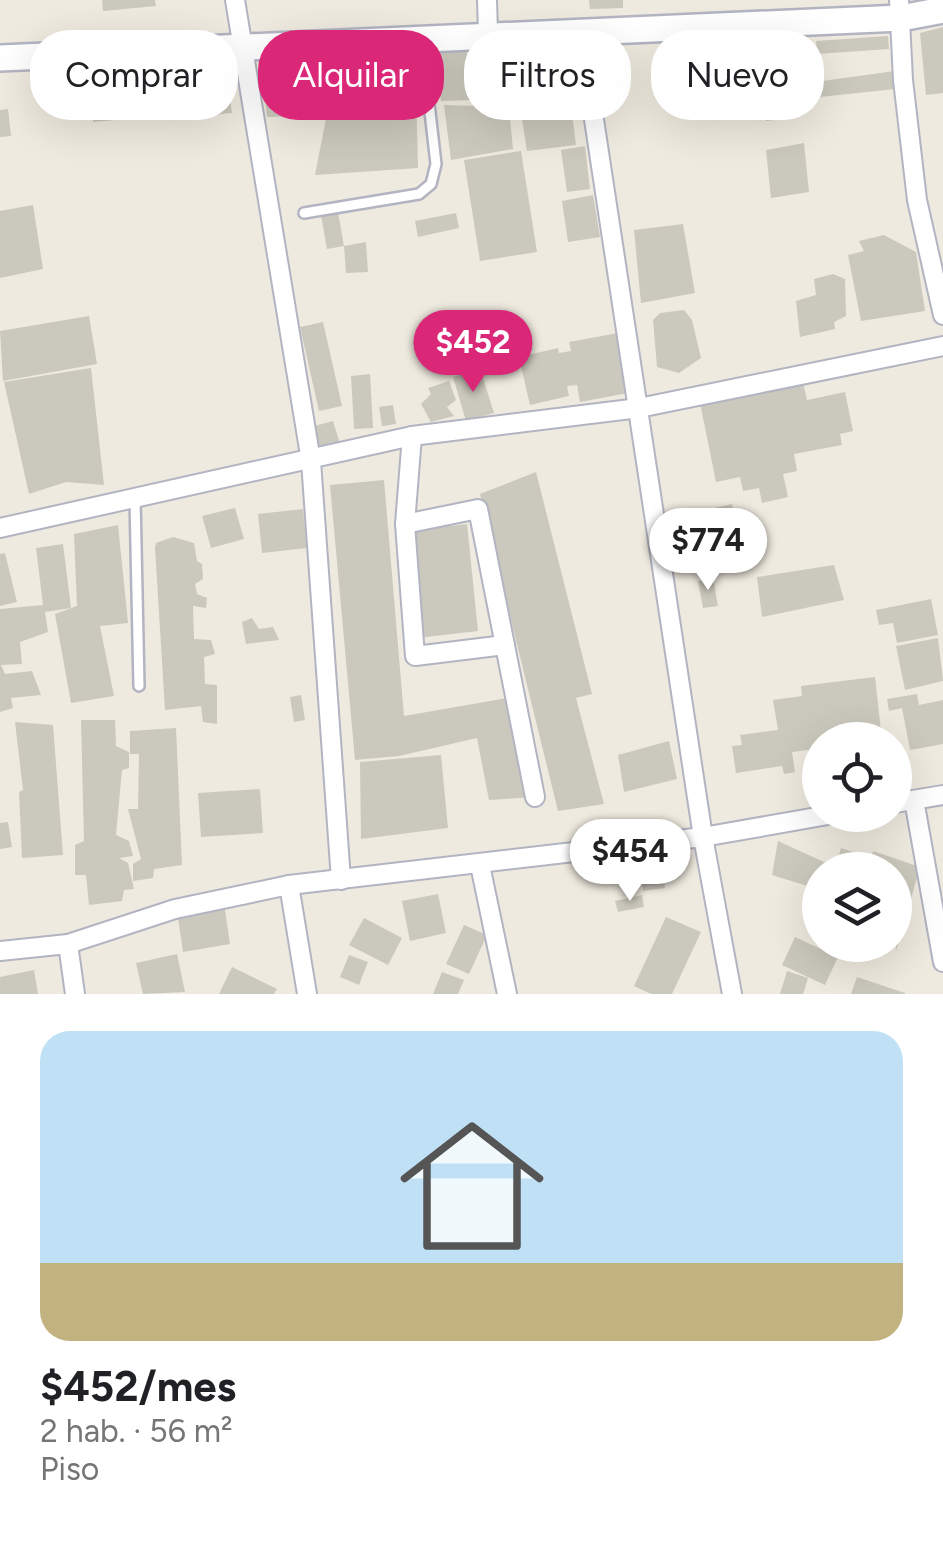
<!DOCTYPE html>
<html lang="es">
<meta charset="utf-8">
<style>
body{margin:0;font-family:Figtree,sans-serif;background:#f6f6f6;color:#202124;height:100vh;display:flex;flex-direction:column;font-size:38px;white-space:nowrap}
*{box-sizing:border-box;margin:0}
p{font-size:32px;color:#757577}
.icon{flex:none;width:55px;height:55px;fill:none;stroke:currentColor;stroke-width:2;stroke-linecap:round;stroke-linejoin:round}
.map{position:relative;height:994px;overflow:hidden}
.sheet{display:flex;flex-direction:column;background:#fff;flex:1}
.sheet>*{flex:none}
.top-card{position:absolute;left:30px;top:30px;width:885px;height:90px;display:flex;gap:20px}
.tools{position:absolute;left:802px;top:722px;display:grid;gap:20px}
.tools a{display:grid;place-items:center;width:110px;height:110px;border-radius:50%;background:#fff;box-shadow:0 10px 40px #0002;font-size:50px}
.price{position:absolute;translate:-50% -85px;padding:0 22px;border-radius:35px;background:#fff;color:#222;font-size:32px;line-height:65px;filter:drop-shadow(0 2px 5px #0008)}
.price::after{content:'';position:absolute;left:50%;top:60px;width:30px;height:22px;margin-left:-15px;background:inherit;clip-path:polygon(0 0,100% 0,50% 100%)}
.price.current{background:#db2777;color:#fff}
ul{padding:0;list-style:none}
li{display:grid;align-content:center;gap:20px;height:530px;padding:0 40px}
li+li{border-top:2px solid #e0e0e0}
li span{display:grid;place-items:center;height:310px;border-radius:30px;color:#555}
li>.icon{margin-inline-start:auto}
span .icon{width:180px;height:180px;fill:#fffc;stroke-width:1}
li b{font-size:42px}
.tag{padding:0 35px;border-radius:40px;background:#fff;box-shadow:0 10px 40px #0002;font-size:35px;line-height:90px}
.tag.current{background:#db2777;color:#fff}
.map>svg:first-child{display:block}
</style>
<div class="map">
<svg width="943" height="994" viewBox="0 0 943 994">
<rect width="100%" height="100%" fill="#efeadf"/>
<g fill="#cbc8bd">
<path d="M102 0H155L156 6 103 11Z"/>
<path d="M589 0H623V8L590 9Z"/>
<path d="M943 27V93L926 95 920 33Z"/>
<path d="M787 35 802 86 780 88 783 119 766 121 764 90 747 38Z"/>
<path d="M888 36 889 49 817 54 816 41Z"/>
<path d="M567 45 572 101 542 105 571 104 576 145 527 151 520 106 535 105 525 49Z"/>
<path d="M467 51 474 100 441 101 435 52Z"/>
<path d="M501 51 505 88 475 94 470 52Z"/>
<path d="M388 53H415L418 168 315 175 330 98 323 97 316 60 366 54V102L392 104Z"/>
<path d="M314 56 318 89 306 91 298 60Z"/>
<path d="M153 60 225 61 232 113 158 120Z"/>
<path d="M261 60H298L302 116 267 117Z"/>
<path d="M147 66 148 117 93 122 91 71Z"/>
<path d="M895 71V89L820 97 815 82Z"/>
<path d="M444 105 509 107 513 149 451 160Z"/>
<path d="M8 109 11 136 0 137V110Z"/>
<path d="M804 143 809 192 771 198 766 150Z"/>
<path d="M585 146 590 189 567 192 561 150Z"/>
<path d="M521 151 537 252 480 261 464 160Z"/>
<path d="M593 195 600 237 568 242 562 201Z"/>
<path d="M33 205 43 269 0 278V211Z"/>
<path d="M338 212 344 246 366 242 368 272 346 273 344 246 327 249 321 215Z"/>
<path d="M456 213 459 228 418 237 415 221Z"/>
<path d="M683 224 695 293 641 303 634 230Z"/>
<path d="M884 235 916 252 925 311 861 321 848 255 864 251 859 241Z"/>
<path d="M833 274 845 279 846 316 834 322 835 329 800 337 796 301 816 295 814 279Z"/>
<path d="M684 310 692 320 701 358 679 373 657 367 653 320 660 313Z"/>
<path d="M89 316 97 364 3 381 0 331Z"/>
<path d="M323 322 342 406 319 411 300 327Z"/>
<path d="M459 331H481L480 361H459Z"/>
<path d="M618 333 628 393 580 402 577 385 567 386 569 396 530 405 519 357 558 348 559 353 571 351 569 342Z"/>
<path d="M91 368 104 485 66 482 29 494 4 382Z"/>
<path d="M480 369 494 413 466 421 453 377Z"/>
<path d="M370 374 373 428 354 429 351 376Z"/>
<path d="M449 381 456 400 447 407 454 416 431 422 421 404 431 394 428 388Z"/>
<path d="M803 382 807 400 845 392 853 431 840 434 842 445 794 454 797 471 783 474 788 497 762 503 759 488 743 491 740 477 716 482 700 403Z"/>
<path d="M393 405 396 424 382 426 379 407Z"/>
<path d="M333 421 340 444 318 450 311 427Z"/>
<path d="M536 472 592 694 576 698 604 804 558 811 480 494Z"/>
<path d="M384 480 404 716 518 696 535 797 489 800 477 738 399 756 355 760 330 485Z"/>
<path d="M732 504 736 525 722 528 729 557 689 566 678 516Z"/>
<path d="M235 508 244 539 211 548 202 516Z"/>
<path d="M303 509 307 548 262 553 258 514Z"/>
<path d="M467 524 478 631 417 638 406 531Z"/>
<path d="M118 525 128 623 100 626 114 696 71 703 55 614 77 606 74 534Z"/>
<path d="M173 537 194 543 197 561 202 564 203 579 195 584 197 594 207 598 206 608 193 606 194 639 211 640 215 654 204 657 205 684 217 685V724L203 722 201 706 165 710 155 548 156 543Z"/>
<path d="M63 544 71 608 45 612 48 632 20 642 22 664 1 665 5 674 32 671 41 695 11 698 13 708 0 712V609L43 605 36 548Z"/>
<path d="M5 553 17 602 0 606V554Z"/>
<path d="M834 565 844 600 762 617 757 577Z"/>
<path d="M713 578 718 606 703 608 698 581Z"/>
<path d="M931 599 938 635 897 643 893 623 879 625 876 610Z"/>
<path d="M252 618 259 629 273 627 279 640 246 644 242 622Z"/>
<path d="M938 638 943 681 905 690 896 646Z"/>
<path d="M875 677 882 740H820V754L809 756 808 750 792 752 795 772 784 774 782 766 736 773 732 746 742 745 740 735 778 730 773 700 802 696 801 686Z"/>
<path d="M917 694 919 705 943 700V744L910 750 902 708 889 711 887 699Z"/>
<path d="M301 695 305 720 294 722 290 697Z"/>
<path d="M81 720H115L116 746 129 752V768L122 770 116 835 129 841 133 856 119 858 128 863 134 889 124 890 122 901 89 905 86 875H75V845L84 841Z"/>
<path d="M15 722 53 725 63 855 22 858 19 792 23 790Z"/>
<path d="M176 728 182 865 154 869 153 878 133 881V864L141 859 128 809H138L139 754H130V731Z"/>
<path d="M669 741 677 779 624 792 618 755Z"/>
<path d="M441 755 448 828 361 839 360 762Z"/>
<path d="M260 789 263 833 201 837 198 793Z"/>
<path d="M8 822 12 847 0 849V823Z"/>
<path d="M778 841 835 867 820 870V890L772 875Z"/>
<path d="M841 848 871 858 873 851 920 867 896 951 895 870H855L836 864Z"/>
<path d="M663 857 665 888 643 891 640 859Z"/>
<path d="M438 894 446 933 410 941 402 901Z"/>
<path d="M642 895 644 907 618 912 615 901Z"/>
<path d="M224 903 230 944 183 952 177 911Z"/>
<path d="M666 917 701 932 672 994H651L634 986Z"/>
<path d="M364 918 402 938 388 965 349 945Z"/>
<path d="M464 925 487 935 469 974 446 964Z"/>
<path d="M795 937 838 957 825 985 782 965Z"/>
<path d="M177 954 185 992 143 994 136 963Z"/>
<path d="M349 955 368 962 359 985 340 977Z"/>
<path d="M232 967 277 989 274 994H219Z"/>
<path d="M34 970 38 994H0V977Z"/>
<path d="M787 971 808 978 803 994H780Z"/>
<path d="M442 972 464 980 458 994H433Z"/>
<path d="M857 977 905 993V994H851Z"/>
</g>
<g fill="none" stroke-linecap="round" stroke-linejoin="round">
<g stroke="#b3b4c2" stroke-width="14">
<g id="service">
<path d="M304 213 419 194 431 184 436 164 422 43"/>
<path d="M135 499 139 686"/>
</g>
</g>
<g stroke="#b3b4c2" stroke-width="22">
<g id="minor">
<path d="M235 0 311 461 341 880"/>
<path d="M487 0 488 33"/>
<path d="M899 0 903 80 917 200 943 315"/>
<path d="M581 34 703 837 732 994"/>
<path d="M412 436 405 524 415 656 505 645"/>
<path d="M405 524 478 509 535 797"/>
<path d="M0 528 412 436 639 408 943 346"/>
<path d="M914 800 943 962"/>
<path d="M895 803 943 795"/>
<path d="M480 865 507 994"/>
<path d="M289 885 307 994"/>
<path d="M68 944 75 994"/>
<path d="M0 951 68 944 175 909 289 885 703 837 828 815"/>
</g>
</g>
<g stroke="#b3b4c2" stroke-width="30">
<path id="secondary" d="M0 58 901 18 943 10"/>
</g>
<use href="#service" stroke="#fff" stroke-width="9"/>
<use href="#minor" stroke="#fff" stroke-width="18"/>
<use href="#secondary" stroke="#fff" stroke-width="25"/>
</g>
</svg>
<div class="tools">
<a><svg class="icon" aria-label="locate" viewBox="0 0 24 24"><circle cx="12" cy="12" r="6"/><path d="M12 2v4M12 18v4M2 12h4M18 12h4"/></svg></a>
<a><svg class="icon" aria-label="layers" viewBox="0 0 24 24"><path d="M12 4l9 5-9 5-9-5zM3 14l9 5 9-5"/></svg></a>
</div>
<b class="price current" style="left:473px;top:395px">$452</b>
<b class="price" style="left:708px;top:593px">$774</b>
<b class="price" style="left:630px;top:904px">$454</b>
<div class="top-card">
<a class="tag">Comprar</a>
<a class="tag current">Alquilar</a>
<a class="tag">Filtros</a>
<a class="tag">Nuevo</a>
</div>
</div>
<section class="sheet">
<ul>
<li><span style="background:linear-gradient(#bfe0f5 75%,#c2b280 0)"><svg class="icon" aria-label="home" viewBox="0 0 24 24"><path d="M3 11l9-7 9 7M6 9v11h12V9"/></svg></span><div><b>$452/mes</b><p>2 hab. · 56 m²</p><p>Piso</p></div></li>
</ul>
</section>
